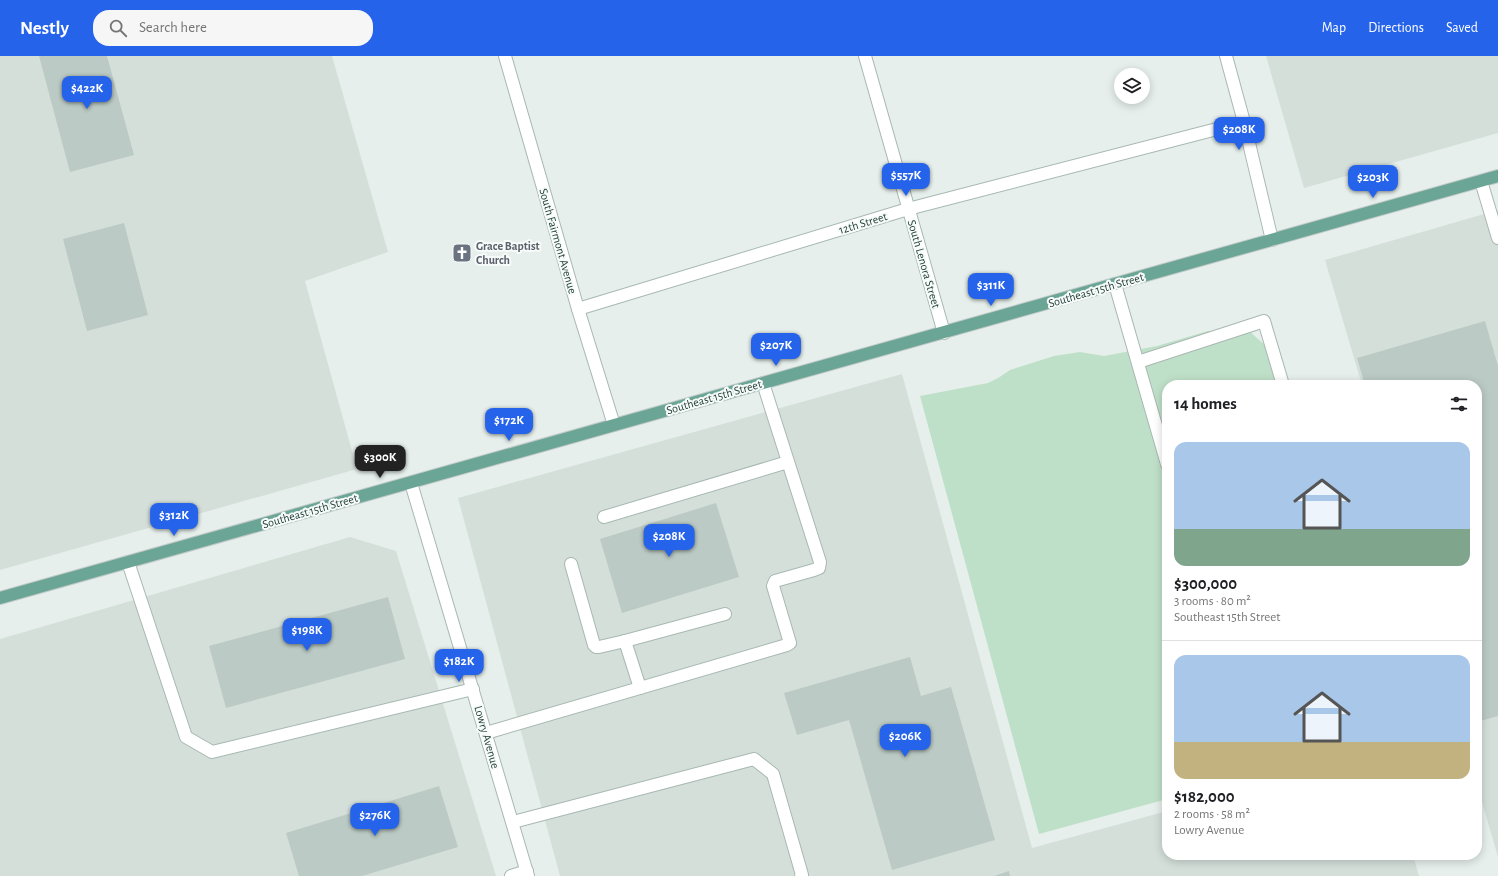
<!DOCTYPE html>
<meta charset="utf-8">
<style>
body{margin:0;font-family:"Alegreya Sans",sans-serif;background:#f6f6f6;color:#202124;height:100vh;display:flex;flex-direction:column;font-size:15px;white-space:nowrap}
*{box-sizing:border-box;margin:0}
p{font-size:13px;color:#757577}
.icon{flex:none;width:22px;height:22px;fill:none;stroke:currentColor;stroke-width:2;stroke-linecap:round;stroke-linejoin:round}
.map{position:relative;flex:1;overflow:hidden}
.side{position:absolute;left:1162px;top:324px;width:320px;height:480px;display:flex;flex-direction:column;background:#fff;border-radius:16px;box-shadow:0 2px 10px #0003}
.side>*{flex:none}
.fabs{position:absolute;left:1114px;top:12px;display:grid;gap:8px}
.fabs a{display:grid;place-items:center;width:36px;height:36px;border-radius:50%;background:#fff;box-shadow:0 2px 10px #0003;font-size:20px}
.price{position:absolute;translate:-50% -34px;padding:0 9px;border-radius:8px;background:#2563eb;color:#fff;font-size:13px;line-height:26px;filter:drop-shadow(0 1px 2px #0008)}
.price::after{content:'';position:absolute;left:50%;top:24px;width:12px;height:9px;margin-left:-6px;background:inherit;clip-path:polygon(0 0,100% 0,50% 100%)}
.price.on{background:#222;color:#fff}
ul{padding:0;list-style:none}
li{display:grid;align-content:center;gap:8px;height:212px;padding:0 12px}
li+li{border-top:1px solid #e0e0e0}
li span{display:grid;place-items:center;height:124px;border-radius:12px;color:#555}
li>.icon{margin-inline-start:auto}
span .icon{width:72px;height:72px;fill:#fffc;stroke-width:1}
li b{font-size:17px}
h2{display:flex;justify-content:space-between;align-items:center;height:48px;padding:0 12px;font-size:17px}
header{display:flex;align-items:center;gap:24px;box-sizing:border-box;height:56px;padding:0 20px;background:#2563eb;color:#fff}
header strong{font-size:19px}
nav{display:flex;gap:22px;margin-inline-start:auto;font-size:14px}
.search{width:280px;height:36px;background:#f6f6f6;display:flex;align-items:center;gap:10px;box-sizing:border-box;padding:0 14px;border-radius:16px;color:#757577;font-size:15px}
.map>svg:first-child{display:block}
</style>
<header>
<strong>Nestly</strong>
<div class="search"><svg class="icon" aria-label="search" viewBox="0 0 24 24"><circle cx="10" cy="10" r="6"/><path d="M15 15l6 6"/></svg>Search here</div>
<nav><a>Map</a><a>Directions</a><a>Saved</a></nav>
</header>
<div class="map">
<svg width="1498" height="820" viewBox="0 0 1498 820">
<rect width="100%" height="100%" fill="#e6efeb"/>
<g fill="#d4dfda">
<path d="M0 0H332L388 196 305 225 357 413 0 514Z"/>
<path d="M1266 0H1498V77L1304 132Z"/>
<path d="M1498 154V801L1477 729V329H1362L1325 204Z"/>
<path d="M902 318 1032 792 1167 755V799H1413L1419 820H560L458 442Z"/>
<path d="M350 481 396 495 496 820H0V583Z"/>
</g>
<path fill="#bfe0c8" d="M1208 275H1249L1266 290 1276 329H1167V743L1039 778 920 340 988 327 998 322 1010 314 1054 300 1080 296 1104 300 1157 290Z"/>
<g fill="#bbcac4">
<path d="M39 0H107L134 99 70 116Z"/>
<path d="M124 167 148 259 87 275 63 183Z"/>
<path d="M1485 265 1498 310V660L1477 666V329H1365L1357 302Z"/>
<path d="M716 447 739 521 622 557 600 483Z"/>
<path d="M388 541 405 603 226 652 209 590Z"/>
<path d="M910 601 921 640 951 631 995 784 892 814 849 664 797 679 784 637Z"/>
<path d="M439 730 458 791 362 820H299L286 777Z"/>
<path d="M1009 815 1010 820H994Z"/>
</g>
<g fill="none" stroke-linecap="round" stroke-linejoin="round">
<g stroke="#a8b8b2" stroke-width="14">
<g id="minor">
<path d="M505 0 578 253 614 369"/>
<path d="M865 0 944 277"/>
<path d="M1226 0 1244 66 1272 184"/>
<path d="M1481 125 1498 182"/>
<path d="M1115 228 1167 408"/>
<path d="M578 253 908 153 1244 66"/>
<path d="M1138 306 1264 265 1283 329"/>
<path d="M411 427 528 820"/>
<path d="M604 461 788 406"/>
<path d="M128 506 186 681 212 696 473 633"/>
<path d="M571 508 594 589 596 591H599L625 585"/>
<path d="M640 632 625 585 725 558"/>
<path d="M486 677 787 589 790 587 773 530 775 525 814 514 819 512 820 506 763 327"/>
<path d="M513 766 754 703 773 718 802 819 801 820"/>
<path d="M511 820 527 815"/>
</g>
</g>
<g stroke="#c2cac8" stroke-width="14">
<path id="major" d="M0 542 1498 120"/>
</g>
<use href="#minor" stroke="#fff" stroke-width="12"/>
<use href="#major" stroke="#6aa596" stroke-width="12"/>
</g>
<defs>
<g id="church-square" transform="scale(1)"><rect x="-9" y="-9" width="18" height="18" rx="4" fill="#6b7280" stroke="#f7fbf9"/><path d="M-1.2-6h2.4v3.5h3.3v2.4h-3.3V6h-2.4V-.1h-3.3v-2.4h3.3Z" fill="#fff"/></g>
</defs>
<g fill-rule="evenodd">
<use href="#church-square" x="462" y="197"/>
</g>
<g text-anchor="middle" stroke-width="4" stroke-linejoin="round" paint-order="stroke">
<g font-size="12" fill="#24423a" stroke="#f7fbf9">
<text transform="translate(863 167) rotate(-17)" y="4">12th Street</text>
<text transform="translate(558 185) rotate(74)" y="4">South Fairmont Avenue</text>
<text transform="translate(924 208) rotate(74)" y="4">South Lenora Street</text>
<text transform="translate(1096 234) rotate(-16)" y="4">Southeast 15th Street</text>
<text transform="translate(714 341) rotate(-16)" y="4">Southeast 15th Street</text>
<text transform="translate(310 455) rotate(-16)" y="4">Southeast 15th Street</text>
<text transform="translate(487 681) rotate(74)" y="4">Lowry Avenue</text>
</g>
<g font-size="12" font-weight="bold" fill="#5b616d" stroke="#f7fbf9" text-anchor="start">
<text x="476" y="194">Grace Baptist<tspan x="476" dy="14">Church</tspan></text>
</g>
</g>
</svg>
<div class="fabs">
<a><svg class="icon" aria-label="layers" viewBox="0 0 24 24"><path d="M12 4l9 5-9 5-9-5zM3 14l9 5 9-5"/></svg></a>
</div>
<b class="price" style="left:87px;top:54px">$422K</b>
<b class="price" style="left:1239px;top:95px">$208K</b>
<b class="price" style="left:906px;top:141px">$557K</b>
<b class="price" style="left:1373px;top:143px">$203K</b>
<b class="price" style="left:991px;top:251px">$311K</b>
<b class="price" style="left:776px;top:311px">$207K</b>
<b class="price" style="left:509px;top:386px">$172K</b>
<b class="price on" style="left:380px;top:423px">$300K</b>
<b class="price" style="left:174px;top:481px">$312K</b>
<b class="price" style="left:669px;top:502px">$208K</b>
<b class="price" style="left:307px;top:596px">$198K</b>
<b class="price" style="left:459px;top:627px">$182K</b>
<b class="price" style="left:905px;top:702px">$206K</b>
<b class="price" style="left:375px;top:781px">$276K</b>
<section class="side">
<h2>14 homes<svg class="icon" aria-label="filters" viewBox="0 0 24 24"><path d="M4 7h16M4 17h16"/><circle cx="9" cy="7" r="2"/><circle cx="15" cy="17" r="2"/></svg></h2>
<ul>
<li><span style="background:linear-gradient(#a9c7e8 70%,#7fa58c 0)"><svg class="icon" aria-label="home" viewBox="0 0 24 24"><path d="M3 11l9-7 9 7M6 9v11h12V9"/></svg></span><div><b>$300,000</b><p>3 rooms · 80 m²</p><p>Southeast 15th Street</p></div></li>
<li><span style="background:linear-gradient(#a9c7e8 70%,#c2b280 0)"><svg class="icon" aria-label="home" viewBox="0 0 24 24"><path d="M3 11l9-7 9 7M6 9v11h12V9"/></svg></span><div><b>$182,000</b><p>2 rooms · 58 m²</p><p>Lowry Avenue</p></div></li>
</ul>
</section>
</div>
